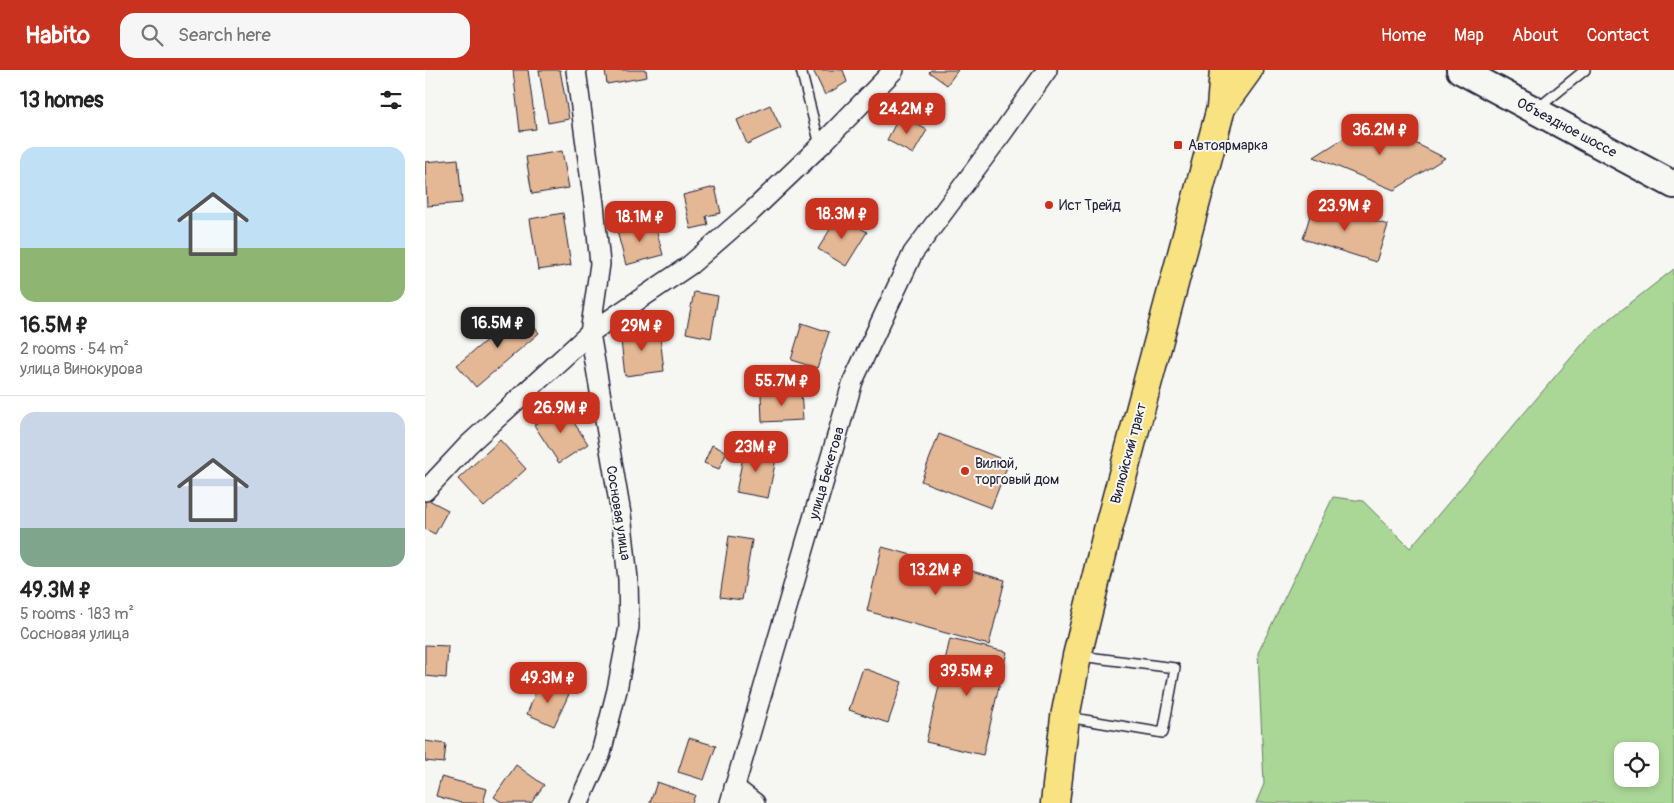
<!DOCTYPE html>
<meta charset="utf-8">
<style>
body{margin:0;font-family:Pangolin,sans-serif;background:#f6f6f6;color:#222;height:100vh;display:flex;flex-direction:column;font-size:19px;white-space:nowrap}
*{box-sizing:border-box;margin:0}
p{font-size:16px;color:#767676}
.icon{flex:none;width:28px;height:28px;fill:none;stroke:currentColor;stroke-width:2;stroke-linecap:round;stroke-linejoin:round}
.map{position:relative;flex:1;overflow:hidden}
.panel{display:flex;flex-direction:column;background:#fff;width:425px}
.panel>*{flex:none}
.buttons{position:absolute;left:1189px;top:672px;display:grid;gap:10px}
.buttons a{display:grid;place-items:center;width:45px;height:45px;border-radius:10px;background:#fff;box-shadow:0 2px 8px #0003;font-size:25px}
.price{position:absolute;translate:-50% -42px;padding:0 11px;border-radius:10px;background:#c8321e;color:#fff;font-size:16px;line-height:32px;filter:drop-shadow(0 1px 2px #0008)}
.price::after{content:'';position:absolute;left:50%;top:30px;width:15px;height:11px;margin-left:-8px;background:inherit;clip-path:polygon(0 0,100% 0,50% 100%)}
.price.selected{background:#222;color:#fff}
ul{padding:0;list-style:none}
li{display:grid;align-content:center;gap:10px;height:265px;padding:0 20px}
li+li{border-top:1px solid #e0e0e0}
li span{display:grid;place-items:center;height:155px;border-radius:15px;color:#555}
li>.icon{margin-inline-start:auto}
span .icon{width:90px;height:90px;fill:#fffc;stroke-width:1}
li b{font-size:21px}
h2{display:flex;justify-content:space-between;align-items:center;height:60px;padding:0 20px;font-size:21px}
header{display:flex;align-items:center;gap:30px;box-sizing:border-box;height:70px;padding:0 25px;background:#c8321e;color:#fff}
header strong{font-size:24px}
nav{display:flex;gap:28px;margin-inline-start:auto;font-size:18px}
.search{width:350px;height:45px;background:#f6f6f6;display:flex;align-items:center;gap:12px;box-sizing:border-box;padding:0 18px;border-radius:15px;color:#767676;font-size:19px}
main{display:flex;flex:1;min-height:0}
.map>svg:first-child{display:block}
</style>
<header>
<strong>Habito</strong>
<div class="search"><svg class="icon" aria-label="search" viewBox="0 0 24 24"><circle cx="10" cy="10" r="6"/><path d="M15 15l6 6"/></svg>Search here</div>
<nav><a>Home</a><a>Map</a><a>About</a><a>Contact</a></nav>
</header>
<main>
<section class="panel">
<h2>13 homes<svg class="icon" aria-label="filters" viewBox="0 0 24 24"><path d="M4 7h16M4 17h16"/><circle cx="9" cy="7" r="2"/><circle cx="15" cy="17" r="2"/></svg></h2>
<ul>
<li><span style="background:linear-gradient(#bfe0f5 65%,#8fb573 0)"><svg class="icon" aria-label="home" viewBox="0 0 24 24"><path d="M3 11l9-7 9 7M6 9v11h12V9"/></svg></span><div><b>16.5M ₽</b><p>2 rooms · 54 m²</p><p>улица Винокурова</p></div></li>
<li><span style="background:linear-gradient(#c9d6e8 75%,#7fa58c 0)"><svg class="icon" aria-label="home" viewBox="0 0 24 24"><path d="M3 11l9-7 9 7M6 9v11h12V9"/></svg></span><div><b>49.3M ₽</b><p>5 rooms · 183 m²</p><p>Сосновая улица</p></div></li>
</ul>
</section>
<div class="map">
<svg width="1249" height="733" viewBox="0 0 1249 733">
<rect width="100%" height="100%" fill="#f6f6f2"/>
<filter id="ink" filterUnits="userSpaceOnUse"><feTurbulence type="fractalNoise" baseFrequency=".02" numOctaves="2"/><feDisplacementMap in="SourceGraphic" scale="10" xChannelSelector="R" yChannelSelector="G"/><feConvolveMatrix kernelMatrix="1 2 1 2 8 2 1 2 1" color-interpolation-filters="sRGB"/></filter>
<g filter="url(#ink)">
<path fill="#aad796" stroke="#667c68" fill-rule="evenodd" d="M1249 199V733H831L839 714 833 583 908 427 938 431 985 478 1167 263ZM1198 681H1225V709H1198Z"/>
<g fill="#e4b895" stroke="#22223b">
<path d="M88 0H103L111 59 95 61Z"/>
<path d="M114 0H135L144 49 123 53Z"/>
<path d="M180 0H221L222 7 182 14Z"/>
<path d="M388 0H418L422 12 400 25Z"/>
<path d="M506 0H533L522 15 504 2Z"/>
<path d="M345 35 356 58 322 74 312 50Z"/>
<path d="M475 45 502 60 488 84 462 70Z"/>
<path d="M946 51 1020 88 969 120 889 87Z"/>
<path d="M137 81 144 118 107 124 101 87Z"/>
<path d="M33 89 37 133 2 136 0 92Z"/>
<path d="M290 117 296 143 281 146 283 155 266 159 258 125Z"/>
<path d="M889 132 963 155 951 192 878 169Z"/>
<path d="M138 143 146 195 113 200 105 149Z"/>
<path d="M414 145 442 162 421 196 393 179Z"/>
<path d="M229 151 238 185 201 195 192 161Z"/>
<path d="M269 222 293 226 286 268 261 263Z"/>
<path d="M96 241 114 263 51 317 32 295Z"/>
<path d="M377 253 404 262 392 298 366 290Z"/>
<path d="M234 258 239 301 200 306 195 262Z"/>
<path d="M376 321 378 350 337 352 336 323Z"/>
<path d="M138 336 163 374 134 393 109 355Z"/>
<path d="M514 364 584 392 566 438 496 411Z"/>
<path d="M75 370 101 399 59 437 33 409Z"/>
<path d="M287 375 302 382 294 399 279 393Z"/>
<path d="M320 377 352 384 343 428 311 422Z"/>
<path d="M0 428 23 440 10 464 0 459Z"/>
<path d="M304 466 327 470 317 530 295 527Z"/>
<path d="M457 477 580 510 564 575 442 541Z"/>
<path d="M525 569 582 582 558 685 501 672Z"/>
<path d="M0 575 23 576 21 608 0 606Z"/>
<path d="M438 598 477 612 463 653 424 640Z"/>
<path d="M115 611 144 624 129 656 102 644Z"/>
<path d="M264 668 291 676 279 710 253 702Z"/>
<path d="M0 671 21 674 19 693 0 691Z"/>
<path d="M91 695 119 715 106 733H78L69 727Z"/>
<path d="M16 707 62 719 58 733H36L11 726Z"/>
<path d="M232 712 270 725 267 733H225Z"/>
</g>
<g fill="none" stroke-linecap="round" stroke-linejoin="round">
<g stroke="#22223b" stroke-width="12">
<g id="service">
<path d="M376 0 395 75"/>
<path d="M1113 38 1160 0"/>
<path d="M642 647 738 663 750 598 655 586"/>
</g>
</g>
<g stroke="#22223b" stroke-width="22">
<g id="minor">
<path d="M151 0 169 134 175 194 165 263 196 444 203 509 204 557 192 620 176 683 154 733"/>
<path d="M0 421 43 375 165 263 265 195 327 141 395 76 469 0"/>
<path d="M309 717 330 733"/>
<path d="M305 733 428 311 488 183 578 62 622 0"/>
</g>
</g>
<g stroke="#22223b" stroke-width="30">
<path id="secondary" d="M1035 0 1249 115"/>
</g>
<g stroke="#22223b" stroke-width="31">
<g id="primary">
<path d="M797 36 823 0"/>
<path d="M630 733 640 647 652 586 683 460 796 38 799 0"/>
</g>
</g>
<use href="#service" stroke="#f6f6f2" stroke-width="9"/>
<use href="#minor" stroke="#f6f6f2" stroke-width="19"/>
<use href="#secondary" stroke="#f6f6f2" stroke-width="26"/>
<use href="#primary" stroke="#f8e281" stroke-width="28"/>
</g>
</g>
<g fill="#c8321e" stroke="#f6f6f2" stroke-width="2">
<rect x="748" y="70" width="10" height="10" rx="2.5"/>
<circle cx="624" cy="135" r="5"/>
<circle cx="540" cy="401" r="5"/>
</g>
<g text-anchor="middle" stroke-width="4" stroke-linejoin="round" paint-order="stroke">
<g font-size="14" fill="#22223b" stroke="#f6f6f2">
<text transform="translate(1142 57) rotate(28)" y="5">Объездное шоссе</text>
<text transform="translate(703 383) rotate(-75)" y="5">Вилюйский тракт</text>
<text transform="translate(401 403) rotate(-74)" y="5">улица Бекетова</text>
<text transform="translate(194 443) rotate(81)" y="5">Сосновая улица</text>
</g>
<g font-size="14" fill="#22223b" stroke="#f6f6f2" text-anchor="start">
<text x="763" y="80">Автоярмарка</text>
<text x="634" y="140">Ист Трейд</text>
<text x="550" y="398">Вилюй,<tspan x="550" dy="16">торговый дом</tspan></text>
</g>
</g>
</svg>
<div class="buttons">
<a><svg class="icon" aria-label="locate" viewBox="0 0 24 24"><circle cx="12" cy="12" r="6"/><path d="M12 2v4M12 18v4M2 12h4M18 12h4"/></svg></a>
</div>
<b class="price" style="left:482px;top:65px">24.2M ₽</b>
<b class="price" style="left:955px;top:86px">36.2M ₽</b>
<b class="price" style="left:920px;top:162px">23.9M ₽</b>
<b class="price" style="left:417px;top:170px">18.3M ₽</b>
<b class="price" style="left:215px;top:173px">18.1M ₽</b>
<b class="price selected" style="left:73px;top:279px">16.5M ₽</b>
<b class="price" style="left:217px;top:282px">29M ₽</b>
<b class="price" style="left:357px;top:337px">55.7M ₽</b>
<b class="price" style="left:136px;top:364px">26.9M ₽</b>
<b class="price" style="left:331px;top:403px">23M ₽</b>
<b class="price" style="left:511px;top:526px">13.2M ₽</b>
<b class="price" style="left:542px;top:627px">39.5M ₽</b>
<b class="price" style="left:123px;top:634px">49.3M ₽</b>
</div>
</main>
